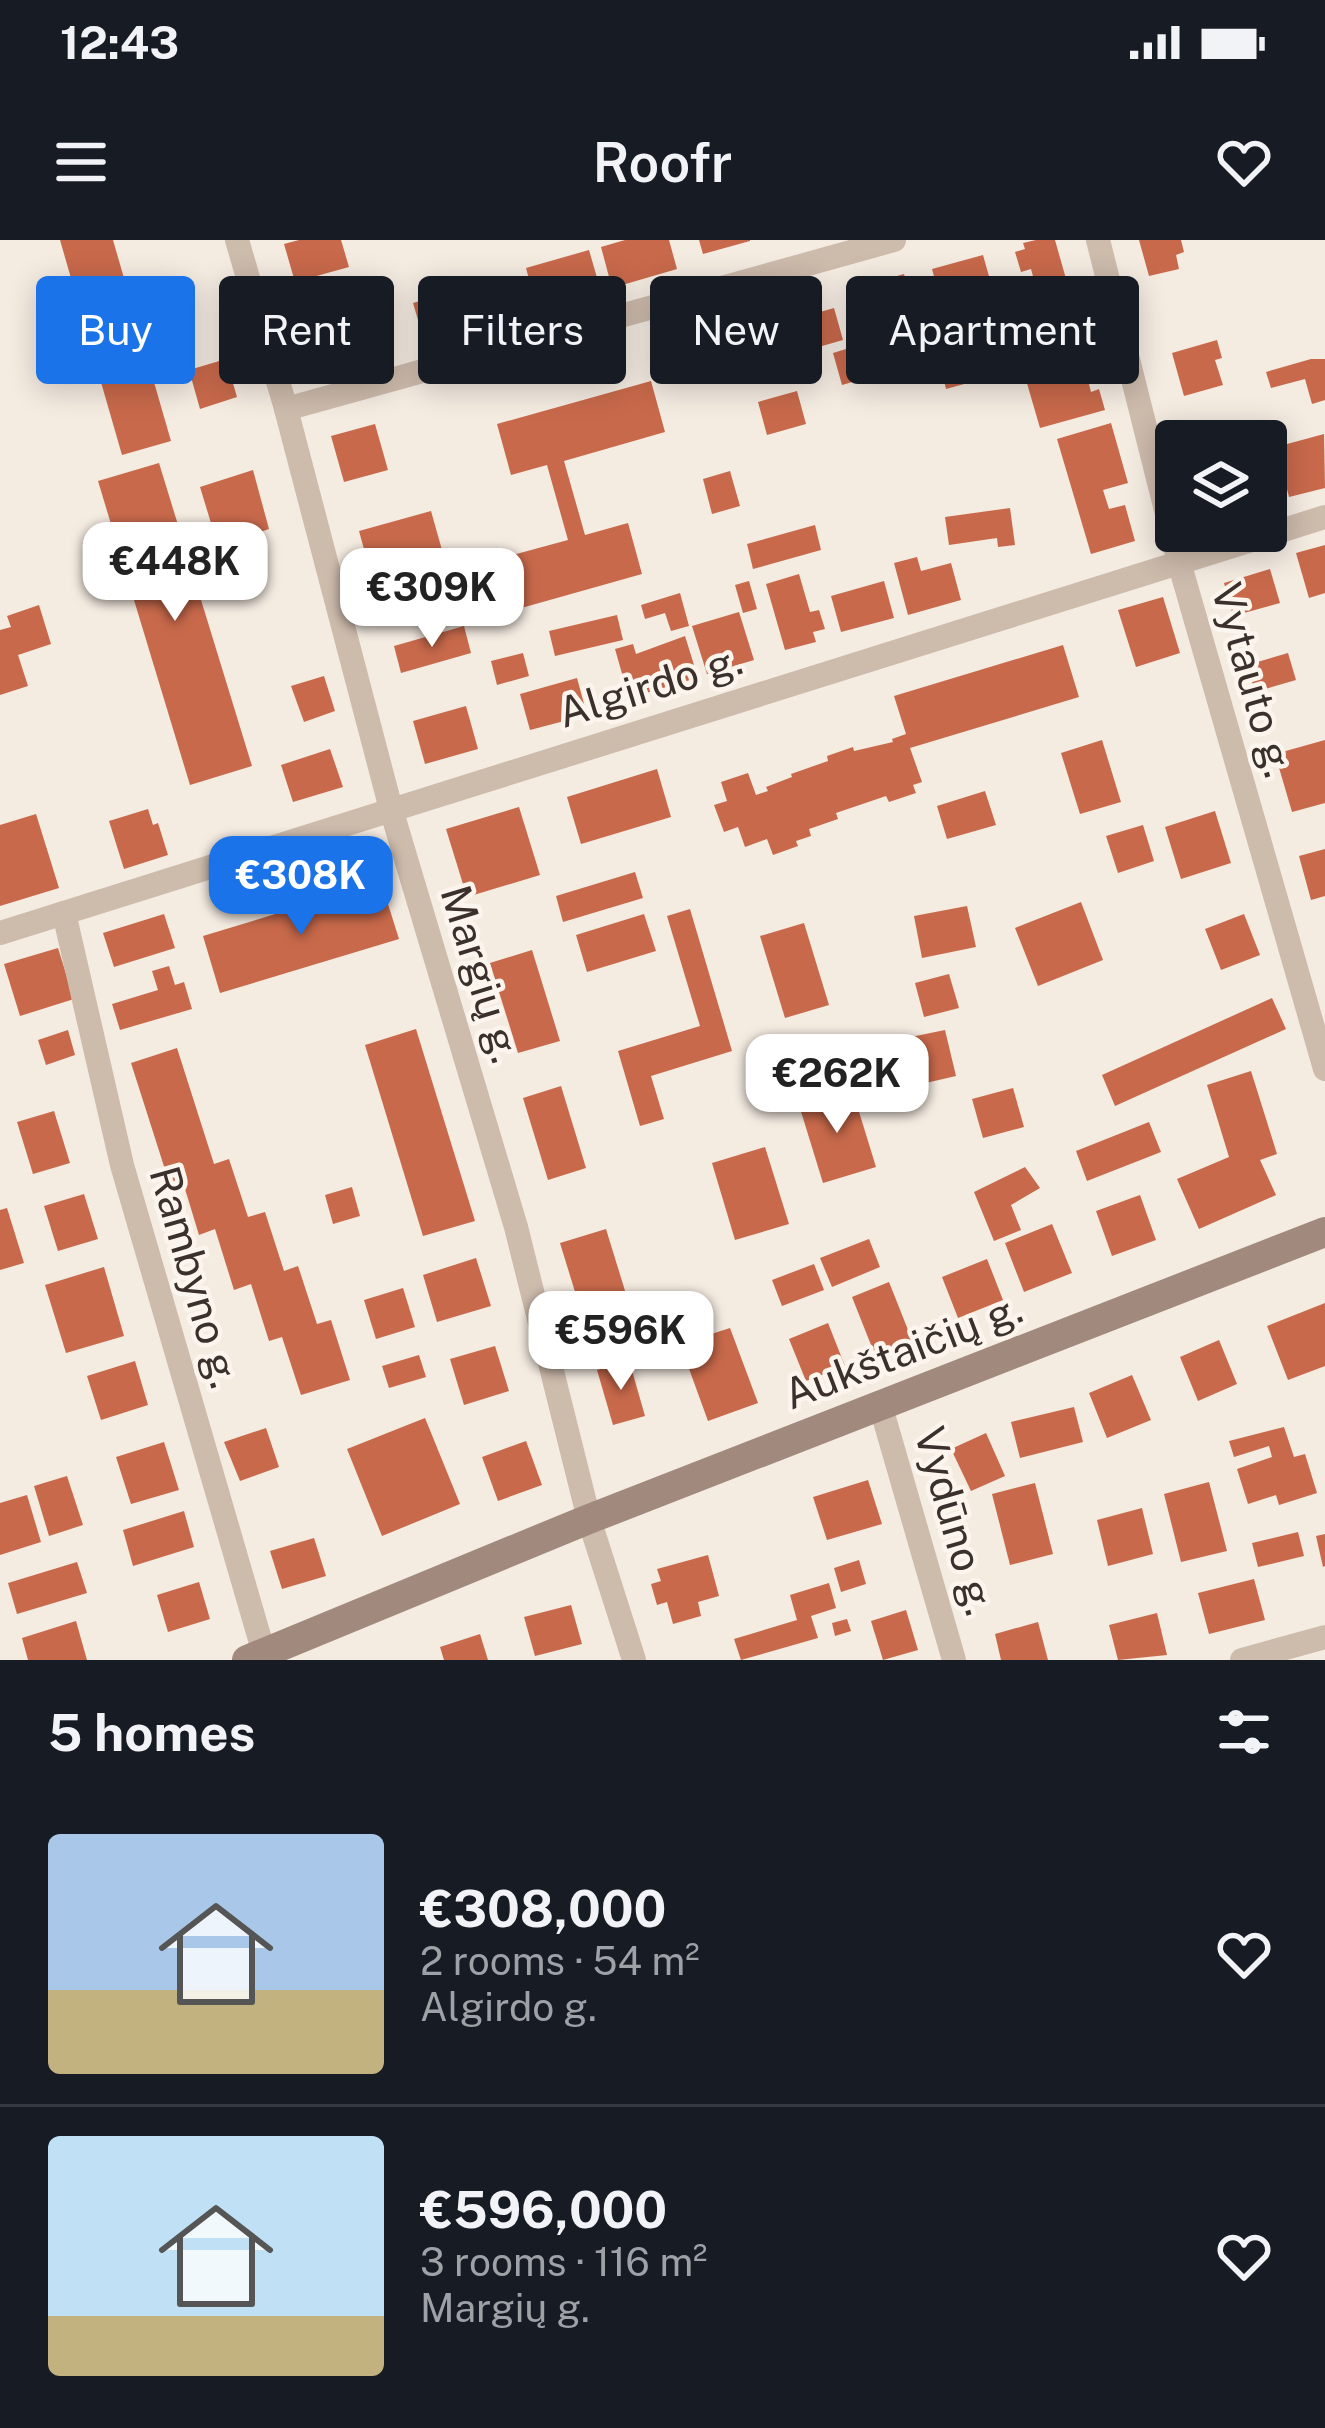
<!DOCTYPE html>
<meta charset="utf-8">
<style>
body{margin:0;font-family:"Public Sans",sans-serif;background:#242831;color:#f1f3f6;height:100vh;display:flex;flex-direction:column;font-size:45px;white-space:nowrap}
*{box-sizing:border-box;margin:0}
p{font-size:39px;color:#9ea1a6}
.icon{flex:none;width:66px;height:66px;fill:none;stroke:currentColor;stroke-width:2;stroke-linecap:round;stroke-linejoin:round}
.map{position:relative;height:1420px;overflow:hidden}
.panel{display:flex;flex-direction:column;background:#171b24;flex:1}
.panel>*{flex:none}
.hud{position:absolute;left:36px;top:36px;width:1254px;height:108px;display:flex;gap:24px}
.controls{position:absolute;left:1155px;top:180px;display:grid;gap:24px}
.controls a{display:grid;place-items:center;width:132px;height:132px;border-radius:12px;background:#171b24;box-shadow:0 6px 30px #0003;font-size:60px}
.price{position:absolute;translate:-50% -102px;padding:0 27px;border-radius:24px;background:#fff;color:#222;font-size:39px;line-height:78px;filter:drop-shadow(0 3px 6px #0008)}
.price::after{content:'';position:absolute;left:50%;top:72px;width:36px;height:27px;margin-left:-18px;background:inherit;clip-path:polygon(0 0,100% 0,50% 100%)}
.price.on{background:#1a73e8;color:#fff}
ul{padding:0;list-style:none}
li{display:flex;align-items:center;gap:36px;height:300px;padding:0 48px}
li+li{border-top:3px solid #363941}
li span{display:grid;place-items:center;flex:none;width:336px;height:240px;border-radius:12px;color:#555}
li>.icon{margin-inline-start:auto}
span .icon{width:144px;height:144px;fill:#fffc;stroke-width:1}
li b{font-size:51px}
h2{display:flex;justify-content:space-between;align-items:center;height:144px;padding:0 48px;font-size:51px}
.chip{padding:0 42px;border-radius:12px;background:#171b24;box-shadow:0 6px 30px #0003;font-size:42px;line-height:108px}
.chip.on{background:#1a73e8;color:#fff}
.status{display:flex;justify-content:space-between;align-items:center;height:84px;padding:0 60px;background:#171b24;direction:ltr}
.status svg{height:33px;fill:currentColor}
header{display:flex;justify-content:space-between;align-items:center;height:156px;padding:0 48px;background:#171b24;font-size:54px;font-weight:600}
.map>svg:first-child{display:block}
</style>
<div class="status"><b>12:43</b><svg viewBox="0 0 49 12"><path d="M0 12V9h3v3zM5 12V6h3v6zM10 12V3h3v9zM15 12V0h3v12zM26 1h20v11H26zM47 4h2v5h-2z"/></svg></div>
<header><svg class="icon" aria-label="menu" viewBox="0 0 24 24"><path d="M4 6h16M4 12h16M4 18h16"/></svg>Roofr<svg class="icon" aria-label="heart" viewBox="0 0 24 24"><path d="M12 20l-8-8c-3-5 5-10 8-4 3-6 11-1 8 4z"/></svg></header>
<div class="map">
<svg width="1325" height="1420" viewBox="0 0 1325 1420">
<rect width="100%" height="100%" fill="#f4ebe1"/>
<g fill="#c8694b">
<path d="M60 0H113L171 201 122 215Z"/>
<path d="M299 0H341L349 27 295 42 284 4Z"/>
<path d="M625 0H669L677 29 612 48 601 7Z"/>
<path d="M699 0H750V1L703 14Z"/>
<path d="M1036 0H1055L1072 60 1083 57 1091 88 1044 101 1036 73 1042 71 1038 56 1029 58 1025 43 1034 40 1031 29 1021 32 1015 12 1025 9 1023 3Z"/>
<path d="M1139 0H1181L1184 12 1176 15 1179 29 1149 36Z"/>
<path d="M589 10 602 55 538 72 526 28Z"/>
<path d="M983 15 1003 86 979 93 968 55 941 62 932 29Z"/>
<path d="M904 34 913 66 873 77 865 45Z"/>
<path d="M343 51 353 86 383 78 390 106 319 126 301 63Z"/>
<path d="M454 51 464 86 423 97 413 63Z"/>
<path d="M834 68 843 100 808 110 799 78Z"/>
<path d="M787 70 795 100 757 111 748 81Z"/>
<path d="M912 77 925 121 842 145 833 113 882 98 878 87Z"/>
<path d="M974 94 986 138 946 149 942 133 953 130 945 103Z"/>
<path d="M1217 100 1222 118 1215 120 1223 145 1184 156 1172 113Z"/>
<path d="M226 119 237 157 200 169 189 130Z"/>
<path d="M1311 119H1325V160L1312 164 1305 139 1271 148 1266 132Z"/>
<path d="M1050 126 1055 141 1086 132 1091 152 1099 149 1105 170 1040 188 1024 133Z"/>
<path d="M651 141 665 192 564 221 585 295 628 283 642 334 493 376 479 324 568 300 547 225 511 235 497 184Z"/>
<path d="M797 151 806 184 767 195 758 162Z"/>
<path d="M1111 183 1128 243 1103 250 1109 269 1125 265 1135 301 1091 314 1057 199Z"/>
<path d="M375 184 388 230 344 242 331 196Z"/>
<path d="M1324 194 1325 248 1289 257 1276 207Z"/>
<path d="M159 223 252 526 190 545 98 241Z"/>
<path d="M253 230 269 289 218 306 200 247Z"/>
<path d="M730 231 740 266 712 274 703 239Z"/>
<path d="M1010 268 1015 305 998 307 997 298 949 305 945 277Z"/>
<path d="M431 271 442 310 370 331 359 291Z"/>
<path d="M815 285 821 310 753 329 747 304Z"/>
<path d="M1325 305V353L1309 358 1296 313Z"/>
<path d="M917 317 921 331 951 323 961 360 908 375 894 323Z"/>
<path d="M1270 329 1280 363 1233 376 1224 343Z"/>
<path d="M426 334 436 368 390 381 380 347Z"/>
<path d="M799 334 810 372 819 370 825 389 813 392 816 402 785 410 766 344Z"/>
<path d="M749 341 757 369 743 373 735 345Z"/>
<path d="M884 341 894 378 841 392 831 356Z"/>
<path d="M680 353 689 386 671 391 665 373 645 379 641 365Z"/>
<path d="M1163 357 1180 413 1136 427 1118 370Z"/>
<path d="M39 365 51 404 18 415 28 446 0 455V390L11 387 7 376Z"/>
<path d="M739 372 754 420 707 434 692 386Z"/>
<path d="M617 375 623 400 555 416 549 391Z"/>
<path d="M464 386 471 413 401 433 394 406Z"/>
<path d="M685 396 694 425 686 427 690 440 629 458 615 409 633 404 636 414Z"/>
<path d="M1063 405 1079 457 910 508 922 542 913 545 916 553 889 562 886 556 836 573 838 579 809 589 811 596 796 601 798 606 773 615 767 599 745 607 738 587 724 592 714 565 727 561 721 542 748 533 756 555 768 551 766 547 792 537 791 534 828 521 827 516 853 507 854 511 893 502 892 499 906 494 894 456Z"/>
<path d="M523 413 529 436 497 445 491 421Z"/>
<path d="M1288 413 1296 440 1255 452 1247 425Z"/>
<path d="M324 436 335 471 304 482 291 446Z"/>
<path d="M577 438 587 475 530 490 520 454Z"/>
<path d="M466 466 478 509 425 524 413 481Z"/>
<path d="M1102 500 1121 562 1080 574 1061 513Z"/>
<path d="M1325 500V563L1292 572 1275 514Z"/>
<path d="M330 509 343 547 293 562 281 525Z"/>
<path d="M657 529 671 577 581 604 567 557Z"/>
<path d="M985 551 996 585 947 599 937 566Z"/>
<path d="M519 567 540 635 467 657 446 589Z"/>
<path d="M148 569 153 585 158 583 168 615 124 629 109 581Z"/>
<path d="M1215 571 1231 623 1181 639 1165 587Z"/>
<path d="M36 574 59 648 0 666V585Z"/>
<path d="M1143 585 1154 621 1118 633 1106 596Z"/>
<path d="M1325 609V656L1311 660 1299 616Z"/>
<path d="M635 632 643 658 563 682 556 656Z"/>
<path d="M381 642 399 699 220 753 203 696Z"/>
<path d="M1081 662 1103 720 1038 746 1015 688Z"/>
<path d="M967 666 976 707 922 718 914 676Z"/>
<path d="M690 669 732 811 651 836 664 879 640 886 618 811 700 786 667 676Z"/>
<path d="M164 674 175 708 114 727 103 693Z"/>
<path d="M644 674 656 711 587 732 576 695Z"/>
<path d="M1244 674 1260 715 1221 730 1205 689Z"/>
<path d="M804 683 829 765 785 778 760 696Z"/>
<path d="M58 708 74 759 20 776 4 724Z"/>
<path d="M532 710 560 801 518 813 490 723Z"/>
<path d="M169 726 175 745 184 742 192 769 120 790 112 764 158 750 152 731Z"/>
<path d="M949 734 959 768 924 777 915 743Z"/>
<path d="M1272 758 1286 789 1115 866 1102 835Z"/>
<path d="M416 789 475 981 423 996 365 805Z"/>
<path d="M68 790 75 815 46 825 38 800Z"/>
<path d="M945 790 956 836 917 845 906 798Z"/>
<path d="M177 808 214 924 229 919 248 977 265 972 284 1031 298 1026 317 1084 331 1080 350 1140 301 1155 282 1097 269 1101 251 1044 234 1050 215 989 199 995 182 939 169 942 131 823Z"/>
<path d="M1251 831 1277 914 1260 920 1276 955 1199 989 1177 939 1229 917 1207 845Z"/>
<path d="M561 846 586 928 548 940 523 858Z"/>
<path d="M1013 848 1024 887 983 898 972 859Z"/>
<path d="M852 849 876 927 823 943 799 865Z"/>
<path d="M54 871 70 923 33 934 17 882Z"/>
<path d="M1149 882 1161 912 1087 941 1076 911Z"/>
<path d="M765 907 789 984 735 1000 712 923Z"/>
<path d="M1025 927 1040 948 1011 965 1021 990 994 1001 974 952Z"/>
<path d="M352 947 360 976 333 984 325 955Z"/>
<path d="M84 954 98 999 58 1011 44 966Z"/>
<path d="M1140 955 1156 1000 1112 1016 1096 971Z"/>
<path d="M7 968 24 1023 0 1030V970Z"/>
<path d="M1052 984 1072 1033 1024 1052 1005 1003Z"/>
<path d="M606 989 630 1067 584 1081 560 1003Z"/>
<path d="M869 999 880 1027 832 1047 820 1018Z"/>
<path d="M476 1018 491 1066 437 1082 423 1035Z"/>
<path d="M987 1019 1003 1060 958 1078 942 1037Z"/>
<path d="M814 1024 824 1050 782 1066 772 1040Z"/>
<path d="M104 1027 124 1096 66 1113 45 1045Z"/>
<path d="M889 1042 912 1100 875 1115 852 1057Z"/>
<path d="M403 1048 415 1087 376 1099 364 1060Z"/>
<path d="M1325 1063V1126L1288 1140 1267 1086Z"/>
<path d="M828 1083 845 1126 806 1141 789 1099Z"/>
<path d="M730 1088 758 1163 708 1181 680 1104Z"/>
<path d="M1219 1100 1237 1144 1198 1161 1180 1117Z"/>
<path d="M495 1106 509 1151 464 1165 450 1119Z"/>
<path d="M419 1115 426 1137 389 1148 382 1126Z"/>
<path d="M629 1120 645 1176 613 1185 597 1130Z"/>
<path d="M135 1121 148 1165 101 1180 87 1136Z"/>
<path d="M1132 1135 1151 1180 1107 1198 1089 1153Z"/>
<path d="M1074 1167 1083 1202 1020 1218 1011 1182Z"/>
<path d="M425 1178 460 1264 382 1296 347 1209Z"/>
<path d="M1284 1187 1294 1217 1305 1214 1317 1253 1279 1265 1276 1255 1248 1264 1237 1229 1272 1217 1269 1206 1234 1217 1229 1201Z"/>
<path d="M266 1188 279 1227 240 1241 224 1202Z"/>
<path d="M986 1193 1005 1236 971 1251 951 1209Z"/>
<path d="M526 1201 542 1245 498 1261 482 1217Z"/>
<path d="M164 1202 179 1250 131 1264 116 1217Z"/>
<path d="M67 1236 83 1285 49 1296 34 1246Z"/>
<path d="M868 1240 882 1284 827 1300 813 1257Z"/>
<path d="M1209 1242 1227 1311 1181 1322 1164 1254Z"/>
<path d="M1035 1243 1053 1314 1010 1325 992 1254Z"/>
<path d="M27 1255 41 1302 0 1315V1263Z"/>
<path d="M1142 1268 1153 1314 1108 1326 1097 1280Z"/>
<path d="M184 1271 194 1307 133 1326 123 1290Z"/>
<path d="M1298 1292 1304 1316 1258 1327 1252 1303Z"/>
<path d="M1325 1294V1326L1323 1327 1316 1296Z"/>
<path d="M314 1298 326 1336 282 1349 270 1311Z"/>
<path d="M708 1315 719 1356 698 1362 701 1376 673 1384 667 1362 657 1365 651 1344 661 1341 657 1329Z"/>
<path d="M859 1320 866 1344 841 1352 834 1328Z"/>
<path d="M77 1322 87 1353 17 1374 8 1343Z"/>
<path d="M1254 1339 1265 1380 1209 1394 1198 1353Z"/>
<path d="M199 1342 210 1379 168 1392 157 1355Z"/>
<path d="M829 1343 836 1368 811 1376 818 1398 741 1420 734 1399 797 1380 790 1355Z"/>
<path d="M571 1365 582 1404 535 1416 524 1377Z"/>
<path d="M906 1370 918 1410 883 1420 871 1381Z"/>
<path d="M1157 1373 1167 1415 1118 1420 1109 1385Z"/>
<path d="M847 1379 851 1391 835 1396 832 1383Z"/>
<path d="M76 1381 87 1420H28L22 1398Z"/>
<path d="M1038 1382 1048 1420H1001L995 1394Z"/>
<path d="M480 1394 488 1420H444L440 1407Z"/>
</g>
<g fill="none" stroke-linecap="round" stroke-linejoin="round">
<g stroke="#cdbbac" stroke-width="24">
<path d="M237 0 286 169 391 569 516 987 589 1279 634 1420"/>
<path d="M1098 0 1179 322 1325 829"/>
<path d="M286 169 894 0"/>
<path d="M64 673 122 925 266 1420"/>
<path d="M0 693 1325 277"/>
<path d="M880 1164 954 1420"/>
<path d="M1242 1420 1325 1397"/>
</g>
<path stroke="#a18a7d" stroke-width="30" d="M247 1420 589 1279 1325 992"/>
</g>
<g text-anchor="middle" stroke-width="9" stroke-linejoin="round" paint-order="stroke">
<g font-size="42" fill="#3b302b" stroke="#fbf5ee">
<text transform="translate(1253 440) rotate(74)" y="15">Vytauto g.</text>
<text transform="translate(650 446) rotate(-17)" y="15">Algirdo g.</text>
<text transform="translate(481 734) rotate(73)" y="15">Margių g.</text>
<text transform="translate(195 1037) rotate(74)" y="15">Rambyno g.</text>
<text transform="translate(903 1111) rotate(-21)" y="15">Aukštaičių g.</text>
<text transform="translate(955 1281) rotate(74)" y="15">Vydūno g.</text>
</g>
</g>
</svg>
<div class="controls">
<a><svg class="icon" aria-label="layers" viewBox="0 0 24 24"><path d="M12 4l9 5-9 5-9-5zM3 14l9 5 9-5"/></svg></a>
</div>
<b class="price" style="left:175px;top:384px">€448K</b>
<b class="price" style="left:432px;top:410px">€309K</b>
<b class="price on" style="left:301px;top:698px">€308K</b>
<b class="price" style="left:837px;top:896px">€262K</b>
<b class="price" style="left:621px;top:1153px">€596K</b>
<div class="hud">
<a class="chip on">Buy</a>
<a class="chip">Rent</a>
<a class="chip">Filters</a>
<a class="chip">New</a>
<a class="chip">Apartment</a>
</div>
</div>
<section class="panel">
<h2>5 homes<svg class="icon" aria-label="filters" viewBox="0 0 24 24"><path d="M4 7h16M4 17h16"/><circle cx="9" cy="7" r="2"/><circle cx="15" cy="17" r="2"/></svg></h2>
<ul>
<li><span style="background:linear-gradient(#a9c7e8 65%,#c2b280 0)"><svg class="icon" aria-label="home" viewBox="0 0 24 24"><path d="M3 11l9-7 9 7M6 9v11h12V9"/></svg></span><div><b>€308,000</b><p>2 rooms · 54 m²</p><p>Algirdo g.</p></div><svg class="icon" aria-label="heart" viewBox="0 0 24 24"><path d="M12 20l-8-8c-3-5 5-10 8-4 3-6 11-1 8 4z"/></svg></li>
<li><span style="background:linear-gradient(#bfe0f5 75%,#c2b280 0)"><svg class="icon" aria-label="home" viewBox="0 0 24 24"><path d="M3 11l9-7 9 7M6 9v11h12V9"/></svg></span><div><b>€596,000</b><p>3 rooms · 116 m²</p><p>Margių g.</p></div><svg class="icon" aria-label="heart" viewBox="0 0 24 24"><path d="M12 20l-8-8c-3-5 5-10 8-4 3-6 11-1 8 4z"/></svg></li>
</ul>
</section>
